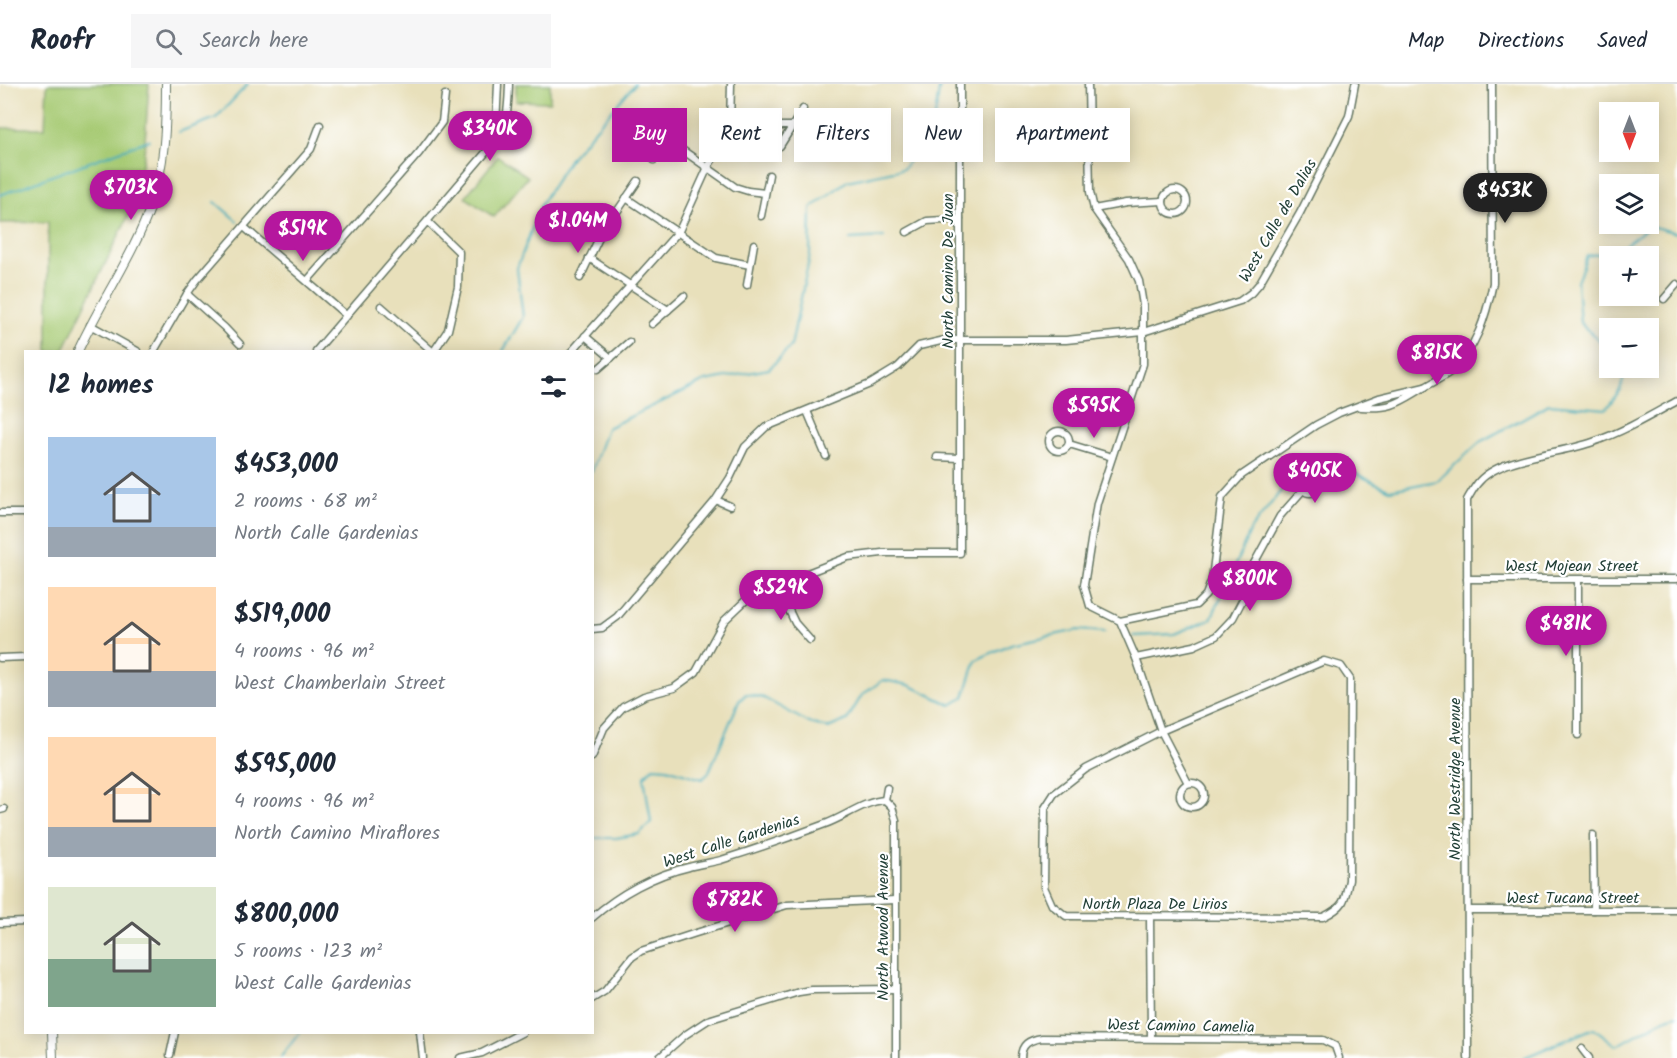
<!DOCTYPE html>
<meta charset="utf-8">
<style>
body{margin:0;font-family:Kalam,sans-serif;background:#f6f6f7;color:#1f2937;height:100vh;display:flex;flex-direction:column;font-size:22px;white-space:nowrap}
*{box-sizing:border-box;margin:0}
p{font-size:20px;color:#747a83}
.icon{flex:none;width:33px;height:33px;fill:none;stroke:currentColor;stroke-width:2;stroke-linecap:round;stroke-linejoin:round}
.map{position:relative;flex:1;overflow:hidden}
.side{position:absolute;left:24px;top:266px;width:570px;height:684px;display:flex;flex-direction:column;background:#fff;border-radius:0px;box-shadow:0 3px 15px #0003}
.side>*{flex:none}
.guide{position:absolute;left:612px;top:24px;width:570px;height:54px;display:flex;gap:12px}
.needle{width:39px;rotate:180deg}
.tools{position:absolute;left:1599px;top:18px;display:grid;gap:12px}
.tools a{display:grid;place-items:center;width:60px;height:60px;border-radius:0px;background:#fff;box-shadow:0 3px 15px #0003;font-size:30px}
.price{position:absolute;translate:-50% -51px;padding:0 14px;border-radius:21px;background:#b5179e;color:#fff;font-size:20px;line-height:39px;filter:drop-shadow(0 2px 3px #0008)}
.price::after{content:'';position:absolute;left:50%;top:36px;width:18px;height:14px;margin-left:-9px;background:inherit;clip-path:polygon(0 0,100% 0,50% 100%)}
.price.selected{background:#222;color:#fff}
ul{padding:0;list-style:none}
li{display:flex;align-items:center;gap:18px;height:150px;padding:0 24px}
li span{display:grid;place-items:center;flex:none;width:168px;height:120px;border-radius:0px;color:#555}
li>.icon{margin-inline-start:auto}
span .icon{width:72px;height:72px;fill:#fffc;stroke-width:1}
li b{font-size:26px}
h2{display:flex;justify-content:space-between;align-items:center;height:72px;padding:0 24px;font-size:26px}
.chip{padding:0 21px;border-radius:0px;background:#fff;box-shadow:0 3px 15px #0003;font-size:21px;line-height:54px}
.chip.selected{background:#b5179e;color:#fff}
header{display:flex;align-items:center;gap:36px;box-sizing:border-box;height:84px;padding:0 30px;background:#fff;border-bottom:2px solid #e0e1e3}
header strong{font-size:28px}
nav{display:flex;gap:33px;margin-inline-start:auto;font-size:21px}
.search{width:420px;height:54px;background:#f6f6f7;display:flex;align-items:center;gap:15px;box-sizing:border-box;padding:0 21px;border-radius:0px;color:#747a83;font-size:22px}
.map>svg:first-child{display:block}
</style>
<header>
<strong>Roofr</strong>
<div class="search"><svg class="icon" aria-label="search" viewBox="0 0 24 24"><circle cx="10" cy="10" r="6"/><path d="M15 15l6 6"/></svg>Search here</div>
<nav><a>Map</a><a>Directions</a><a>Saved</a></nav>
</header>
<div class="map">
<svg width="1677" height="974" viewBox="0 0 1677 974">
<rect width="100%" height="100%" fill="#fff"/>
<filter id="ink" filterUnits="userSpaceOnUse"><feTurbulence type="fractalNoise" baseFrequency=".0167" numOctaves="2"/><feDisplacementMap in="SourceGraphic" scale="12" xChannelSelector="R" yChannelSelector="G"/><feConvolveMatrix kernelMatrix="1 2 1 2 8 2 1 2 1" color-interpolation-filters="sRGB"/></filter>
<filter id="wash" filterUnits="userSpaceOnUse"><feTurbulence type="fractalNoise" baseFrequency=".008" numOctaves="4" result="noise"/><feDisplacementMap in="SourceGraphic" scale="24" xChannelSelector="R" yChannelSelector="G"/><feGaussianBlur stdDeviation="1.35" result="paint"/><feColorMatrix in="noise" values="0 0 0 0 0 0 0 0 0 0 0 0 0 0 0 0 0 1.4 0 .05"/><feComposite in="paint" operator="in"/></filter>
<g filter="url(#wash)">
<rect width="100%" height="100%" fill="#e8e0bb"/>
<g fill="#a7cb75" stroke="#638454" stroke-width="1.5">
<path d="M47 0H149L144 71 134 120 63 267H48V138L0 139V44H45Z"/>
<path d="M516 0H550V18L516 17Z"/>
<path d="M498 72 528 93 494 133 465 113Z"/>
</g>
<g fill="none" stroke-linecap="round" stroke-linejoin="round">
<g stroke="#3cabba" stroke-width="2">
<path d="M179 48 216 34 248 0"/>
<path d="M0 111 149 56"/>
<path d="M215 118 237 137"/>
<path d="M850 155 884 153"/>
<path d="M1610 266 1580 239 1577 198 1587 172 1618 166 1650 142 1677 149"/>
<path d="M503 267 523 233 517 184 542 118 571 73 635 0"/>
<path d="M592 387 607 344 705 297 769 285 791 262 810 171 811 124 847 97 903 85 933 45 940 0"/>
<path d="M1133 552 1174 550 1211 535 1251 445 1302 380 1334 379 1390 406 1437 397 1480 358 1549 320 1606 325 1620 306 1627 284"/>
<path d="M592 754H616L639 750 651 738 644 693 653 683 667 684 702 695 708 690 739 617 746 610 764 614 809 639 828 644 847 636 862 611 883 596 909 601 951 621 964 613 976 576 1011 560 1078 546 1105 548"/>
<path d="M280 974 300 948"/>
<path d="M1523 974 1594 944 1617 962 1664 935 1677 931"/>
</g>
</g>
</g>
<g filter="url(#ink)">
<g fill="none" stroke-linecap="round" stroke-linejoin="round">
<g stroke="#657663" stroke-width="9">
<g id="minor">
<path d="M498 0 496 42 488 66C508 42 508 31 509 0"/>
<path d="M1088 0 1090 108 1094 125 1129 175 1139 197 1143 221V280L1097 419 1084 501 1090 522 1120 537 1136 574 1161 647 1188 699"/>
<path d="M730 42H793"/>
<path d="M668 56 735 103 748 107 765 109"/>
<path d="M780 62 803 25"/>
<path d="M654 76 679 40"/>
<circle cx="1175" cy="118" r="12"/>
<path d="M626 114 716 174 750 181"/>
<path d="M1094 125 1126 119 1163 117"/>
<path d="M614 132 638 97"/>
<path d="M761 132 769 91"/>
<path d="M428 138 459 168 458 203 448 246 434 267"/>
<path d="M244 143 347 232"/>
<path d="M907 148 927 137 960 135"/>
<path d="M589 174 668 226"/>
<path d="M580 194 598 156"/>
<path d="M307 197 419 69 442 38 445 11"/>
<path d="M747 201 754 160"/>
<path d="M187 210 225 244 240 260"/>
<path d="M1664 215 1677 200"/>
<path d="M381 222 432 267"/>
<path d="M652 240 684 212"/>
<path d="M90 241 137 267"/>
<path d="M585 252 611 274"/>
<path d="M154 267 187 210 197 196 311 65 320 41"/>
<path d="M316 267 488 66"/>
<path d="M572 267 679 147 708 83 720 63 730 42 731 0"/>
<path d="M598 285 629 258"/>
<path d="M1425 303C1433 298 1442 294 1450 288 1477 265 1486 232 1493 199L1492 0"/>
<path d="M807 327 826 372"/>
<circle cx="1059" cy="357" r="10"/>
<path d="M1069 360 1112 373"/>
<path d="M937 373 959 374"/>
<circle cx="1310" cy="400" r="9"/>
<path d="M716 416 730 422"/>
<path d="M0 429H26"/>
<path d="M1467 495H1677"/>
<path d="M777 501 795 539 810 556"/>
<path d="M1120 537 1196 521 1206 511 1212 495 1222 413 1242 391 1316 341 1339 329 1379 314 1425 303C1398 319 1393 325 1361 323"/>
<path d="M592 545 602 544 617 533 715 417 730 394 745 363 766 343 870 300 898 283 919 262 945 256H1066L1143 248 1240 217 1251 209 1259 200 1300 129 1349 32 1355 0"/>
<path d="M0 574 26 573"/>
<path d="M1136 574 1194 562 1216 552 1233 534 1243 515 1251 485 1280 432 1303 406"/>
<path d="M1324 577 1341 582 1350 595 1349 796C1345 817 1344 823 1323 833L1066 832 1052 821 1044 803 1045 724 1054 710 1086 685 1161 647Z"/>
<path d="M1578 651V496"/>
<path d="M592 673 604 644 623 623 644 612 674 604 696 588 724 537 746 516 777 501 848 473 882 469H960V0"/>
<circle cx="1192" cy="711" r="12"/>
<path d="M885 716 892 723 896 736V974"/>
<path d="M885 716 887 704"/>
<path d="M0 726 4 725"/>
<path d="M1593 751 1594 826"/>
<path d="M1468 826H1677"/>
<path d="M592 834C619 810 654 791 689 783 699 780 710 779 721 776 756 765 791 753 825 740 845 733 864 717 885 716"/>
<path d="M1150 834 1151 954"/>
<path d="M0 839 26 838"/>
<path d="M592 915 605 907 632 873 641 867 696 849 787 821 895 816"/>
<path d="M420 948 423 974"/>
<path d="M1582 965 1589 974"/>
<path d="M170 971 175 948"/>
<path d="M460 974 482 969 523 948"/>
<path d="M659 974 685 951 708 936 799 908 812 906 896 905"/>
<path d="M1021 974C1021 960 1029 956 1042 954L1323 956 1335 962 1339 974"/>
<path d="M1468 974 1467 416C1470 411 1473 405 1477 400 1498 372 1561 370 1593 358 1623 348 1650 332 1677 317"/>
</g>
</g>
<g stroke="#657663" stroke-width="10">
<g id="tertiary">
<path d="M78 267C101 217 134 171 152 119 165 81 166 40 166 0"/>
<path d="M52 948 53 974"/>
</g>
</g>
<use href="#minor" stroke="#fff" stroke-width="6"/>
<use href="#tertiary" stroke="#fff" stroke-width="8"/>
</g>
</g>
<g text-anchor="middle" stroke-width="4.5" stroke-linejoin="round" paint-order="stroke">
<g font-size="16" fill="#1f3d34" stroke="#fff">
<text transform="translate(1277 136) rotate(-60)" y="6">West Calle de Dalias</text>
<text transform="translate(947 187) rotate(-90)" y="6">North Camino De Juan</text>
<text x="1572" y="487">West Mojean Street</text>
<text transform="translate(1454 695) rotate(-90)" y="6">North Westridge Avenue</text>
<text transform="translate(731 756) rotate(-18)" y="6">West Calle Gardenias</text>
<text x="1573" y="819">West Tucana Street</text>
<text x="1155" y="825">North Plaza De Lirios</text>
<text transform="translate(882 843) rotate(-90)" y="6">North Atwood Avenue</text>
<text transform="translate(1181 941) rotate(1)" y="6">West Camino Camelia</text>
</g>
</g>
</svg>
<div class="tools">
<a><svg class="needle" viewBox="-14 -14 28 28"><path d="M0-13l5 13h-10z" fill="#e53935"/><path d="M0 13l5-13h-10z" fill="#747a83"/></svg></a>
<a><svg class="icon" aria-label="layers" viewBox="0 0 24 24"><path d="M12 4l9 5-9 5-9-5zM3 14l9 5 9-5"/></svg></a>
<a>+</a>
<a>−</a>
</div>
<b class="price" style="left:490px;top:78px">$340K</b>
<b class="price" style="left:131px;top:137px">$703K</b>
<b class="price selected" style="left:1505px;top:140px">$453K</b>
<b class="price" style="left:578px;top:170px">$1.04M</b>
<b class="price" style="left:303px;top:178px">$519K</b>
<b class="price" style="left:1437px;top:302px">$815K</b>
<b class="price" style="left:1094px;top:355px">$595K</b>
<b class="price" style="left:1315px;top:420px">$405K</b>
<b class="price" style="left:1250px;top:528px">$800K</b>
<b class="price" style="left:781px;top:537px">$529K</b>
<b class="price" style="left:1566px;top:573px">$481K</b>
<b class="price" style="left:735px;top:849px">$782K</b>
<div class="guide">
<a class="chip selected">Buy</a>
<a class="chip">Rent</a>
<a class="chip">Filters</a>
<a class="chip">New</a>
<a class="chip">Apartment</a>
</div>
<section class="side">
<h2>12 homes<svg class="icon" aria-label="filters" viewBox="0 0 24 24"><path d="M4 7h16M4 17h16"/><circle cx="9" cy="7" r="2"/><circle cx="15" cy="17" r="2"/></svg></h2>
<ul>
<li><span style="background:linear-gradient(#a9c7e8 75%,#9aa5b1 0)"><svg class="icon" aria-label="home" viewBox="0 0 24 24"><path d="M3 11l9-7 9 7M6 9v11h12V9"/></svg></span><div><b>$453,000</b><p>2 rooms · 68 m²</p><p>North Calle Gardenias</p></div></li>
<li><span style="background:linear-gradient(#ffd9b3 70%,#9aa5b1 0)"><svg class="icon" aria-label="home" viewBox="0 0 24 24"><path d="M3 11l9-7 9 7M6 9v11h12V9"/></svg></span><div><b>$519,000</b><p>4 rooms · 96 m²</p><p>West Chamberlain Street</p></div></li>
<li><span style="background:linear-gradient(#ffd9b3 75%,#9aa5b1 0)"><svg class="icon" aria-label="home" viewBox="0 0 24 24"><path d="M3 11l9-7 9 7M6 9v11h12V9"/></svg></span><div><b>$595,000</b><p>4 rooms · 96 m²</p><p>North Camino Miraflores</p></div></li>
<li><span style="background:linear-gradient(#dfe7d0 60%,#7fa58c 0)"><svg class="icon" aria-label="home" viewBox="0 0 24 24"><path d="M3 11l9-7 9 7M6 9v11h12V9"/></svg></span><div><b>$800,000</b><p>5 rooms · 123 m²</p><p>West Calle Gardenias</p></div></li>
</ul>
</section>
</div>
